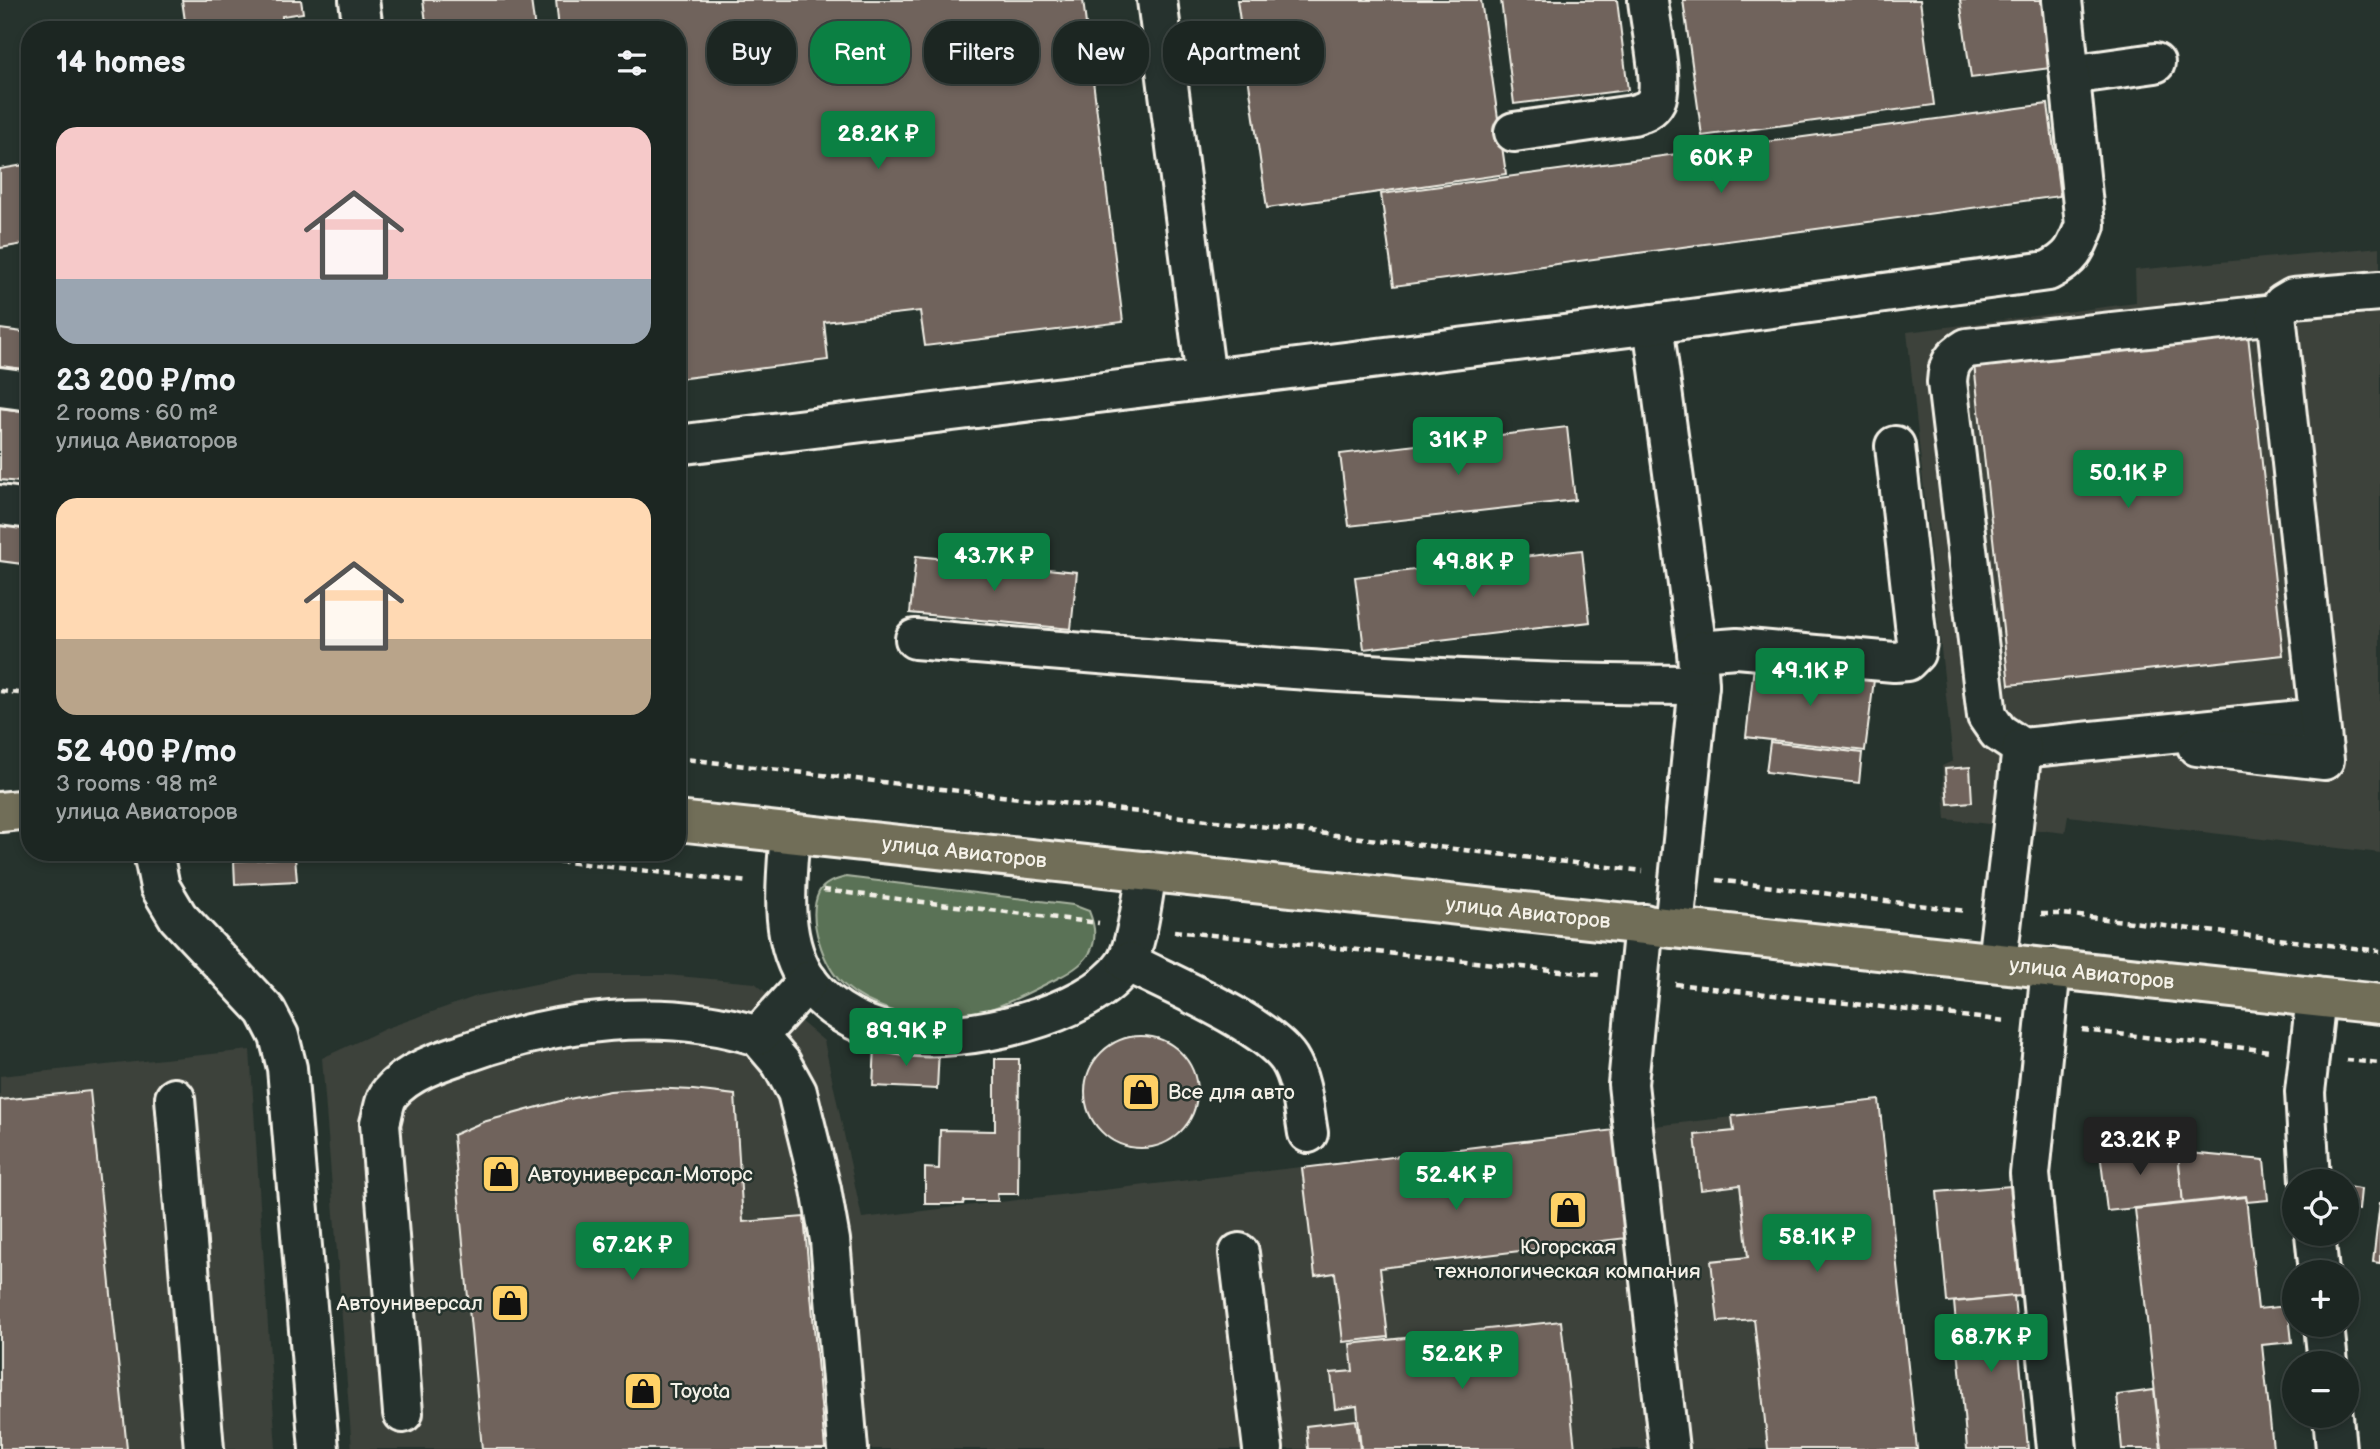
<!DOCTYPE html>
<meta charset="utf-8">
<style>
body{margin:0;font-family:"Balsamiq Sans",sans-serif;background:#252e2a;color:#f1f3f6;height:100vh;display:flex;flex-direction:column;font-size:26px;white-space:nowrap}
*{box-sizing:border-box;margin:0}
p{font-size:23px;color:#a0a5a5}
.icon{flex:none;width:38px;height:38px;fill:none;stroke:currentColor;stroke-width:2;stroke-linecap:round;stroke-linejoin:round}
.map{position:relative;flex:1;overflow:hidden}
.drawer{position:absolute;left:21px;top:21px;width:665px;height:840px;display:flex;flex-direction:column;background:#1c2622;border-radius:28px;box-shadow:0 4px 10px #0003,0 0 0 2px #3a4340}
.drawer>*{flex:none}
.hud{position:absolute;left:707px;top:21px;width:665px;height:63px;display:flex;gap:14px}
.fabs{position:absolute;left:2282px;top:1169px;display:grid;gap:14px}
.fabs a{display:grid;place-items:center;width:77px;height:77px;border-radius:50%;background:#1c2622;box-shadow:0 4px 10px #0003,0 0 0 2px #3a4340;font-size:35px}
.price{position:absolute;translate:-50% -60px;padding:0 16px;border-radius:7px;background:#0b8043;color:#fff;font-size:23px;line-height:46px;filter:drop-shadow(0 2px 4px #0008)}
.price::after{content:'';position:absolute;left:50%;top:42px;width:21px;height:16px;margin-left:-10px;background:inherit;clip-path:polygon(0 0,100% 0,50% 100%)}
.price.selected{background:#222;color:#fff}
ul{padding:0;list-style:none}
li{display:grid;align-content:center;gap:14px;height:371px;padding:0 35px}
li span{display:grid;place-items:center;height:217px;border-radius:21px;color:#555}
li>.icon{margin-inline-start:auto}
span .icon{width:126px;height:126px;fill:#fffc;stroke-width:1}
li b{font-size:30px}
h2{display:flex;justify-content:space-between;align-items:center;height:84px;padding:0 35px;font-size:30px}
.pill{padding:0 24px;border-radius:28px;background:#1c2622;box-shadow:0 4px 10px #0003,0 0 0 2px #3a4340;font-size:24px;line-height:63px}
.pill.selected{background:#0b8043;color:#fff}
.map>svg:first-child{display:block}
</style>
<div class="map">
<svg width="2380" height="1449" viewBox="0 0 2380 1449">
<rect width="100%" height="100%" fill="#26332d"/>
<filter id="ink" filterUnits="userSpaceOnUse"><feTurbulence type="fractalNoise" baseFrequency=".0143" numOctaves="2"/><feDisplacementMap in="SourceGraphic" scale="14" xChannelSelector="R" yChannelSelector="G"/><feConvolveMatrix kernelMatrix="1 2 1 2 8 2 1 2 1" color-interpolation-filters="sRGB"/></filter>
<g filter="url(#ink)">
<g fill="#3c423b">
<path d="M2380 247V853L2068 816 2065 833 1946 819 1942 766 1953 761 1907 332 2136 303 2135 270Z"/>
<path d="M580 975H667L755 983 824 1041 862 1218 1879 1100 1917 1449H825L804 1217 743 1222 735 1095 693 1090 650 1088 610 1091 564 1100 483 1122 453 1135 482 1449H352L322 1058 387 1028 477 996Z"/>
<path d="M250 1050 276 1449H0V1076Z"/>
</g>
<path fill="#5a7256" stroke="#a7b29f" stroke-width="2" d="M846 877 1073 905 1089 911C1103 945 1089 963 1058 978 1024 995 983 1018 944 1018 910 1018 870 1008 844 985 824 967 806 919 819 892 825 882 836 880 846 877Z"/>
<g fill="#70645c" stroke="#f4f1e8" stroke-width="2">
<path d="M182 0H301L303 13 282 16 283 30H197L196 27 186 28Z"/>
<path d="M423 0H531L535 30H427Z"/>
<path d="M556 0H1083L1123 322 925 346 920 311 824 322 828 360 677 379V30H559Z"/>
<path d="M1237 0H1481L1506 174 1267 208Z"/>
<path d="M1501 0H1617L1628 90 1514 104Z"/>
<path d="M1683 0H1920L1934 105 1702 136Z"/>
<path d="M1960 0H2042L2051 68 1971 78Z"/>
<path d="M2048 104 2060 196 1394 286 1381 194Z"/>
<path d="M30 164V243L0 248V169Z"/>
<path d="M0 329 30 333V373L0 370Z"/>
<path d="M2248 335 2283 655 2009 685 1974 364Z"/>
<path d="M0 408 30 412V483L0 480Z"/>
<path d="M1567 427 1575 500 1349 526 1340 454Z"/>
<path d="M0 519 30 523V565L0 561Z"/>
<path d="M1582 550 1590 622 1364 649 1355 577Z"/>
<path d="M916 556 1077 572 1071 629 910 613Z"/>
<path d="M1754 666 1874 680 1865 751 1746 737Z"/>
<path d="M1770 742 1862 753 1859 783 1766 772Z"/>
<path d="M1970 767 1972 802 1948 804 1945 769Z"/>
<path d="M295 857 297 881 235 884 234 861Z"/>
<circle cx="1141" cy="1092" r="56"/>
<path d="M875 1046 939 1049 937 1089 873 1086Z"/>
<path d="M995 1059H1019L1018 1194H997L998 1201H964L963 1204H925V1168L939 1169 940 1130 995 1131Z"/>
<path d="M650 1088 693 1090 735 1095 743 1222 804 1217 825 1449H482L453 1135 483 1122 564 1100 610 1091Z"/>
<path d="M90 1091 127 1449H0V1100Z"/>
<path d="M1879 1100 1917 1449H1768L1754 1319 1718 1322 1711 1261 1748 1257 1740 1185 1701 1190 1695 1135 1734 1131 1732 1116Z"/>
<path d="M1614 1130 1627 1238 1380 1268 1388 1337 1343 1342 1335 1273 1315 1276 1302 1168Z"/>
<path d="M2099 1144 2178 1152 2183 1203 2107 1211Z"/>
<path d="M2178 1152 2264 1160 2268 1200 2247 1202 2246 1196 2183 1203Z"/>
<path d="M2011 1186 2021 1296 1947 1302 1937 1192Z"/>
<path d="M2347 1187 2361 1189 2359 1210 2347 1209Z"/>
<path d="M2246 1197 2258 1309 2288 1306 2292 1342 2262 1345 2273 1448 2161 1449 2135 1209Z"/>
<path d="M2380 1202V1263L2373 1262Z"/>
<path d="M2014 1296 2028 1449H1967L1954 1302Z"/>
<path d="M1561 1321 1575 1449H1361L1357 1406 1335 1409 1331 1373 1353 1371 1350 1344Z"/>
<path d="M2154 1390 2161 1449H2122L2117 1395Z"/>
<path d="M1356 1420 1360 1449H1308L1306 1426Z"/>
</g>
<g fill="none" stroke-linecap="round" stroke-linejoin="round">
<g stroke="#f4f1e8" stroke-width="44">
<g id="minor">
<path d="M359 0 363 30"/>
<path d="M1157 0 1206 379"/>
<path d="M2070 75 2155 63"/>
<path d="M1514 132 1633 115C1643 112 1651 110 1656 100 1664 83 1650 21 1648 0"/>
<path d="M2276 314 1967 348C1952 357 1948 365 1947 382L1987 716 1998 732 2022 748 2319 718"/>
<path d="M1653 324 1697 651 1699 685 1674 928"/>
<path d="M0 387 30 391"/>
<path d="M677 445 1653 324 2048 271C2072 259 2076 249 2085 225L2062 0"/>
<path d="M0 505 30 509"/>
<path d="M915 639C1176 660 1437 685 1699 685"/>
<path d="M1697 651 1737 648 1894 662 1907 661 1915 653 1917 642 1895 446"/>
<path d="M2197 746 2324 760 2276 314 2283 304 2293 298 2380 291"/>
<path d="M790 833C786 882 778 941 809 983 832 1013 867 1030 905 1035 964 1043 1090 1017 1125 964 1137 946 1143 894 1147 871"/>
<path d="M153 852 160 887 178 917 266 1011 279 1036 287 1068 319 1449"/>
<path d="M1644 924 1628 1084 1669 1449"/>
<path d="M1127 962C1168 983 1264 1023 1289 1059 1302 1079 1304 1110 1308 1133"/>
<path d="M1997 962 2022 748"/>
<path d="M2051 968 2030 1174 2057 1449"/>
<path d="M758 1036 781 1063 797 1092 821 1189 830 1240 848 1449"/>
<path d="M175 1098 204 1449"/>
<path d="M2310 1181 2305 1092 2316 997"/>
<path d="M2315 1234 2319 1272"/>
<path d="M1239 1253 1263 1449"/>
<path d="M2324 1325 2328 1363"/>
<path d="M403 1413 380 1123C383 1114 384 1100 390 1093 407 1072 440 1061 465 1053 557 1020 663 1006 758 1036L808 981"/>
<path d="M2333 1416 2336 1449"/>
</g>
</g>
<g stroke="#f4f1e8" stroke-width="44">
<g id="major">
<path d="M0 812 30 809"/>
<path id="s1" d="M677 821 2380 1004"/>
</g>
</g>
<g stroke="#f4f1e8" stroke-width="4.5" stroke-dasharray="7 5" stroke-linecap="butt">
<path d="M0 691 30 694"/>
<path d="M677 758 1643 871"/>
<path d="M475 852 748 882"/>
<path d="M193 857 258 852"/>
<path d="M1717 880 1966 911"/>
<path d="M823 890 1099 923"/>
<path d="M2041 914H2063L2380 951"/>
<path d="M1174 931 1600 975"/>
<path d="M1675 984 2007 1021"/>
<path d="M2082 1030 2271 1051"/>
<path d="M2346 1060 2380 1063"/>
</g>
<use href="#minor" stroke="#26332d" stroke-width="38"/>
<use href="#major" stroke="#716e59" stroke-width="38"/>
</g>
</g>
<defs>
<g id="shop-square" transform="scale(2.0125)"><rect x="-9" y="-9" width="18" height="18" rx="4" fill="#ffd166" stroke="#26332d"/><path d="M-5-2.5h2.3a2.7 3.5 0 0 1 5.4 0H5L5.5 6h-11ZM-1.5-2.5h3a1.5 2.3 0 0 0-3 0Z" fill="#111"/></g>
</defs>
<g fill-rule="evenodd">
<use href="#shop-square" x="1141" y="1092"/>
<use href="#shop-square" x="501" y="1174"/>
<use href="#shop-square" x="1568" y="1210"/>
<use href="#shop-square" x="510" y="1303"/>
<use href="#shop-square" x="643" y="1391"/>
</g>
<g text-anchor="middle" stroke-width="5" stroke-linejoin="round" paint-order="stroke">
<g font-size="21" fill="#f4f1e8" stroke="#26332d">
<text dy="7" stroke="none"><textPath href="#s1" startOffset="289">улица Авиаторов</textPath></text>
<text dy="7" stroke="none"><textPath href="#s1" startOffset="856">улица Авиаторов</textPath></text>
<text dy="7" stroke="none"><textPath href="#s1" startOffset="1423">улица Авиаторов</textPath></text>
</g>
<g font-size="21" fill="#f4f1e8" stroke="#26332d" text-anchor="start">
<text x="1168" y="1099">Все для авто</text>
<text x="528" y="1181">Автоуниверсал-Моторс</text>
<text x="1568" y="1254" text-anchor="middle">Югорская<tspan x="1568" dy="24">технологическая компания</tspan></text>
<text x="483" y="1310" text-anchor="end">Автоуниверсал</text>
<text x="670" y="1398">Toyota</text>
</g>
</g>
</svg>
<div class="fabs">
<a><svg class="icon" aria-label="locate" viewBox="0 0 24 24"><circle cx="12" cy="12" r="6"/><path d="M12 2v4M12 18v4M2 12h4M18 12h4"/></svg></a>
<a>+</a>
<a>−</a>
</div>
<b class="price" style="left:878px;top:171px">28.2K ₽</b>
<b class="price" style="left:1721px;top:195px">60K ₽</b>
<b class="price" style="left:1458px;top:477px">31K ₽</b>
<b class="price" style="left:2128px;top:510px">50.1K ₽</b>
<b class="price" style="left:994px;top:593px">43.7K ₽</b>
<b class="price" style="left:1473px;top:599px">49.8K ₽</b>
<b class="price" style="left:1810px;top:708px">49.1K ₽</b>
<b class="price" style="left:906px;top:1068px">89.9K ₽</b>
<b class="price selected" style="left:2140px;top:1177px">23.2K ₽</b>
<b class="price" style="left:1456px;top:1212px">52.4K ₽</b>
<b class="price" style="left:1817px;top:1274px">58.1K ₽</b>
<b class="price" style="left:632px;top:1282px">67.2K ₽</b>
<b class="price" style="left:1991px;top:1374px">68.7K ₽</b>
<b class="price" style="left:1462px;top:1391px">52.2K ₽</b>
<div class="hud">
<a class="pill">Buy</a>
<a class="pill selected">Rent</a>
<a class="pill">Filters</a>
<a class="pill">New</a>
<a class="pill">Apartment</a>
</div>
<section class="drawer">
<h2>14 homes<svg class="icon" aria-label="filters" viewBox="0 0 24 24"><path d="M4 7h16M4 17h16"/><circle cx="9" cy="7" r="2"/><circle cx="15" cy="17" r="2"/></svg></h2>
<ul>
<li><span style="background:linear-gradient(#f6c9c9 70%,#9aa5b1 0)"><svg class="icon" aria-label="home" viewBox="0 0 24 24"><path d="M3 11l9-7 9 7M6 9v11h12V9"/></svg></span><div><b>23 200 ₽/mo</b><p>2 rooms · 60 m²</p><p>улица Авиаторов</p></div></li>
<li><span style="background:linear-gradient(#ffd9b3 65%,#b9a48a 0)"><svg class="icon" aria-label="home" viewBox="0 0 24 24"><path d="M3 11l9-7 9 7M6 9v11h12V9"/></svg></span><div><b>52 400 ₽/mo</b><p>3 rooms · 98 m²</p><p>улица Авиаторов</p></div></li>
</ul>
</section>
</div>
